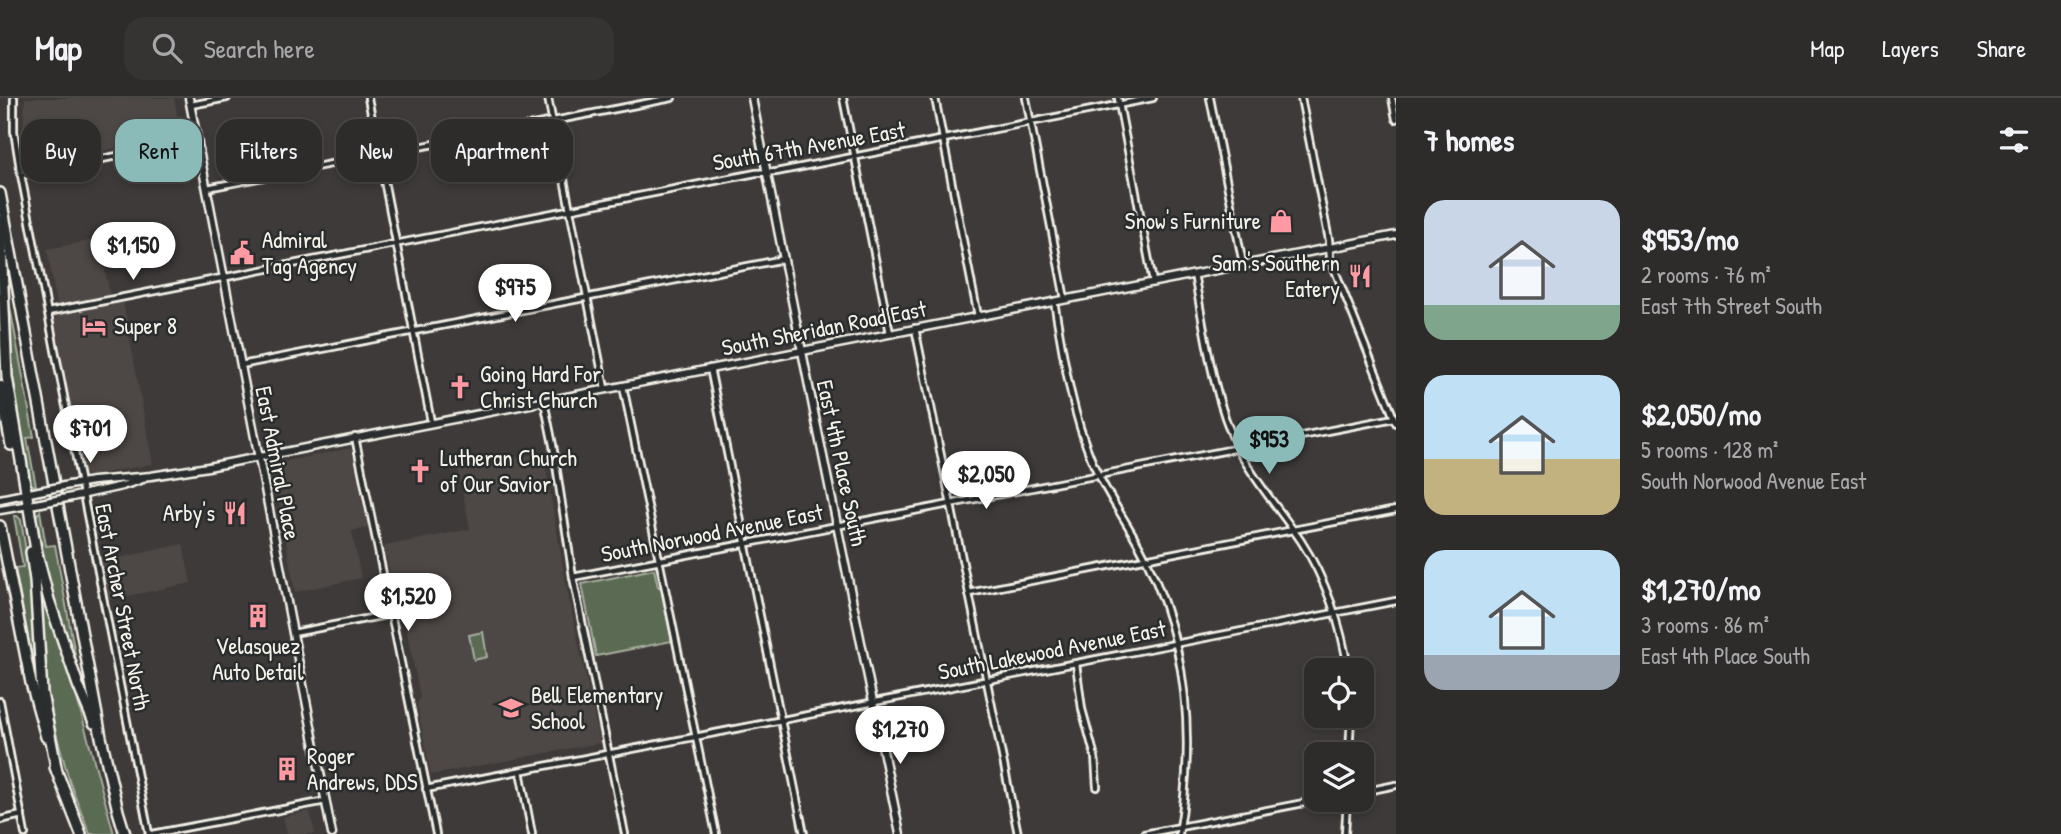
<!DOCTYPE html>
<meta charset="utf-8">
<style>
body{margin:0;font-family:"Patrick Hand",sans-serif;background:#363433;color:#f1f3f6;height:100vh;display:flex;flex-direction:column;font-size:26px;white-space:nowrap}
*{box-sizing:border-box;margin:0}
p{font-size:23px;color:#a7a7a9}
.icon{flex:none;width:38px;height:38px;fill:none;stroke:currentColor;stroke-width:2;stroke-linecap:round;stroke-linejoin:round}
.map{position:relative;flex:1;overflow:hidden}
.drawer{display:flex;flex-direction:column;background:#2e2c2b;width:665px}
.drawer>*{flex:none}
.banner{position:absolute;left:21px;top:21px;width:665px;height:63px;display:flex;gap:14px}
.controls{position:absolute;left:1304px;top:560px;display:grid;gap:14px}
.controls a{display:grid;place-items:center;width:70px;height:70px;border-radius:14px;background:#2e2c2b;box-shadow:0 4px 10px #0003,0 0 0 2px #494847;font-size:35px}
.price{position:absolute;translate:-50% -60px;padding:0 16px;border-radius:24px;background:#fff;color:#222;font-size:23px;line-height:46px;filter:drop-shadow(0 2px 4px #0008)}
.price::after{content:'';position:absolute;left:50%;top:42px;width:21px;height:16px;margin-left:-10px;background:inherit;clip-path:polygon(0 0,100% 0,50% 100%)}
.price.current{background:#8bbbb9;color:#111}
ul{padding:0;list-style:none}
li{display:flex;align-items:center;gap:21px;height:175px;padding:0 28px}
li span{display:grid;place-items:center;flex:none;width:196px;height:140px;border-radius:21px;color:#555}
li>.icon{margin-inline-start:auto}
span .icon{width:84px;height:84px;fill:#fffc;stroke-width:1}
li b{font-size:30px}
h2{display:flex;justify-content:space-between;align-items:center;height:84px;padding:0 28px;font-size:30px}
.chip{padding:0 24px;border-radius:21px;background:#2e2c2b;box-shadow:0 4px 10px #0003,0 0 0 2px #494847;font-size:24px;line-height:63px}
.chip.current{background:#8bbbb9;color:#111}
header{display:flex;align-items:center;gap:42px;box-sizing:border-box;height:98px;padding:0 35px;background:#2e2c2b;border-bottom:2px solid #494847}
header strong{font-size:33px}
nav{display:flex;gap:38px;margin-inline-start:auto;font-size:24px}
.search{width:490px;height:63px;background:#363433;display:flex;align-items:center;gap:18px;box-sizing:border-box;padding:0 24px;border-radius:21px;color:#a7a7a9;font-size:26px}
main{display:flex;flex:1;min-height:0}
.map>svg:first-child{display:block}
</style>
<header>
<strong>Map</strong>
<div class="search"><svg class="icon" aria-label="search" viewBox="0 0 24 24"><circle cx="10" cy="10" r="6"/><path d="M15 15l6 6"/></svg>Search here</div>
<nav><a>Map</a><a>Layers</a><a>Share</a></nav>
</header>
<main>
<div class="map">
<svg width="1396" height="736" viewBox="0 0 1396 736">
<rect width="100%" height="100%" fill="#3d3a39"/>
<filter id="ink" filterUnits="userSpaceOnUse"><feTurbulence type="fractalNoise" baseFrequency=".0143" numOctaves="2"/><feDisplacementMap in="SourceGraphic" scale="14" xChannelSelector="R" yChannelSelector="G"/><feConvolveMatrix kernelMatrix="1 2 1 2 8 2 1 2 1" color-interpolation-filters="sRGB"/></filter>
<g filter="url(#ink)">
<g fill="#4d4644">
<path d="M25 0H174L181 38 27 67 23 28Z"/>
<path d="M99 141 110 198 57 208 47 151Z"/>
<path d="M123 203 153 366 88 378 83 375 54 224 57 217Z"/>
<path d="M351 350 368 430 352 433 361 480 295 494 272 366Z"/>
<path d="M543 354 568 496 600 645 431 677 417 607 420 599 398 490 392 486 384 448 470 431 458 371Z"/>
<path d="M183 446 191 485 108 502 100 464Z"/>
<path d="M310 713 315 736H287L283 719Z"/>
</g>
<g fill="#5a6b53" stroke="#a7ae9e" stroke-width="2">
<path d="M8 198 34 339 27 340 36 388H35L30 386 27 381 11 281 6 199Z"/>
<path d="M40 413 46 448 55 447 78 572 76 573 52 498 36 418Z"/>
<path d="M14 418H17L21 422 32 491 38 578 35 577 15 470 23 469Z"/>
<path d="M654 471 658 489H661L672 543 596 558 582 486Z"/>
<path d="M39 488 42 490 72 582 114 736H90L70 685 48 606Z"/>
<path d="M483 534 487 559 474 562 469 537Z"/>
</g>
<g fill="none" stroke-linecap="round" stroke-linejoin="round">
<g stroke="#f4f1e8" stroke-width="10">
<g id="street">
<path d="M14 0V33L21 77 149 736"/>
<path d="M368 0 431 324"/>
<path d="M548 0 605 290"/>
<path d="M843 0 890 235"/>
<path d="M935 0 978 218"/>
<path d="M1026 0 1065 201"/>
<path d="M1118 0 1153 184"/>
<path d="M1210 0 1243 166"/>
<path d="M1301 0 1329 142 1330 160 1396 325"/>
<path d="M1392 0 1396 21"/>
<path d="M191 7 227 0"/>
<path d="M21 77 198 42"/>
<path d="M207 90 672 0"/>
<path d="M1194 176C1205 233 1212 298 1238 351 1255 384 1280 412 1301 443 1325 480 1342 528 1348 572"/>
<path d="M1054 203C1063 256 1071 313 1092 363 1106 397 1130 427 1146 461 1188 548 1195 642 1179 736"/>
<path d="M48 214 756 75 776 74 1153 0"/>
<path d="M915 230 1018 736"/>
<path d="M241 267 784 161"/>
<path d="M710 270 804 736"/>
<path d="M623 288 716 736"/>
<path d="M544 303 553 347 573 479 625 736"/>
<path d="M355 339 436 736"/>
<path d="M573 479 1394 320"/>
<path d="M969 495 1396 412"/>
<path d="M293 535 391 516"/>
<path d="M1076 566 1082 611 1095 659 1097 689"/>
<path d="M0 603 25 736"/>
<path d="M1349 656 1351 618"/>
<path d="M520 673 532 736"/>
<path d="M426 691 1396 503"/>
<path d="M1362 694 1396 687"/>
<path d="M0 722 22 717"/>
<path d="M152 736 326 703"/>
<path d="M1144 736 1319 702"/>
<path d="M1345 736 1347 702"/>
</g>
</g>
<g stroke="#f4f1e8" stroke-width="11">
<g id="secondary">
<path d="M189 0 332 736"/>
<path d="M752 0 814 314 900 736"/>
<path d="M69 387 93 383 151 378 208 369 1396 137"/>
<path d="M72 399 122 388 143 381"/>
<path d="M0 401 39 393"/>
<path d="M0 412 41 405"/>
</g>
</g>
<g stroke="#f4f1e8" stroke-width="14">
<g id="highway">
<path d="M0 95 101 639 118 713 125 736"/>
<path d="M0 123 7 279 36 452 49 502 78 587 94 625"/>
<path d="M0 288 11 347"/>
<path d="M0 428 31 585 46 639"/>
<path d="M31 454 35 482 42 595 57 674"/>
<path d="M55 669 81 736"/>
</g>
</g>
<use href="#street" stroke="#2a2d2e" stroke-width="4.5"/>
<use href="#secondary" stroke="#2a2d2e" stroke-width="6"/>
<use href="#highway" stroke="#2a2d2e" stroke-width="9"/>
<g stroke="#f4f1e8" stroke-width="11" stroke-linecap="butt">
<g id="secondary-bridge">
<path d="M39 393 69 387"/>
<path d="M41 405 72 399"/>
</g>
</g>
<use href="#secondary-bridge" stroke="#2a2d2e" stroke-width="6"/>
</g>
</g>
<defs>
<g id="shop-bare" transform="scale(1.89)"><path d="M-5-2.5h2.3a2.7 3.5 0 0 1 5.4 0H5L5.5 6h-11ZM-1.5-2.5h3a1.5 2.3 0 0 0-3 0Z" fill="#ff9aa2" stroke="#2a2d2e" stroke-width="2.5" paint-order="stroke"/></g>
<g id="civic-bare" transform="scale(1.89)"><path d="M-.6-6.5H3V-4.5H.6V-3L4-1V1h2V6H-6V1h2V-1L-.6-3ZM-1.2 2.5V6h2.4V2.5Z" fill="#ff9aa2" stroke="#2a2d2e" stroke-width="2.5" paint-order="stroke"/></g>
<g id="restaurant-bare" transform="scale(1.89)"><path d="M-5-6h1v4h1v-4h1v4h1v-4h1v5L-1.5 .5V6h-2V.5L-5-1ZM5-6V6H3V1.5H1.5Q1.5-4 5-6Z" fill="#ff9aa2" stroke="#2a2d2e" stroke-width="2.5" paint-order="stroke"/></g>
<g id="hotel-bare" transform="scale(1.89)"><path d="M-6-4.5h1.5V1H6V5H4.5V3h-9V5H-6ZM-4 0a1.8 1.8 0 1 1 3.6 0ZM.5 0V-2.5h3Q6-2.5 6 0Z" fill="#ff9aa2" stroke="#2a2d2e" stroke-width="2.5" paint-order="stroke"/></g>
<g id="church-bare" transform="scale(1.89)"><path d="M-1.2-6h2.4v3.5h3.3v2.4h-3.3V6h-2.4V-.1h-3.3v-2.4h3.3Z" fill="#ff9aa2" stroke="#2a2d2e" stroke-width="2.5" paint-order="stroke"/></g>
<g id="building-bare" transform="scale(1.89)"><path d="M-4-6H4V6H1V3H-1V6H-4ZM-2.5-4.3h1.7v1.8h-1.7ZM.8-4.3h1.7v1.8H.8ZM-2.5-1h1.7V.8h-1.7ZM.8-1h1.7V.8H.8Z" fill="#ff9aa2" stroke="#2a2d2e" stroke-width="2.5" paint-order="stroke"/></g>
<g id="school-bare" transform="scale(1.89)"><path d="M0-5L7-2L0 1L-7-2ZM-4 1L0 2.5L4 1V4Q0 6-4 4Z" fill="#ff9aa2" stroke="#2a2d2e" stroke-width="2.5" paint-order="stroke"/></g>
</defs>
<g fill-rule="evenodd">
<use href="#shop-bare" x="1281" y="123"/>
<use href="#civic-bare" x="242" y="155"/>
<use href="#restaurant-bare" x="1360" y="178"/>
<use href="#hotel-bare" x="94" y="228"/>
<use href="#church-bare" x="460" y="289"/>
<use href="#church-bare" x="420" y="373"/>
<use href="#restaurant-bare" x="235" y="415"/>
<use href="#building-bare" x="258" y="518"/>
<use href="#school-bare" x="511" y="610"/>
<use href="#building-bare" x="287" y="671"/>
</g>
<g text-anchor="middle" stroke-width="5" stroke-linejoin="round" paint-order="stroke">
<g font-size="23" fill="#f4f1e8" stroke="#2a2d2e">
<text transform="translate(809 48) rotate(-10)" y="8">South 67th Avenue East</text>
<text transform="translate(824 230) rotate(-11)" y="8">South Sheridan Road East</text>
<text transform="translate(278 365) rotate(79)" y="8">East Admiral Place</text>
<text transform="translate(842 365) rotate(78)" y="8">East 4th Place South</text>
<text transform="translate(712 435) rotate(-11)" y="8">South Norwood Avenue East</text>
<text transform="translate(123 509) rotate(79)" y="8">East Archer Street North</text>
<text transform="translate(1052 552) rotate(-11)" y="8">South Lakewood Avenue East</text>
</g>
<g font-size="23" fill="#f4f1e8" stroke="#2a2d2e" text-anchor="start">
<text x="1261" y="131" text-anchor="end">Snow's Furniture</text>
<text x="262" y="150">Admiral<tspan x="262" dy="26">Tag Agency</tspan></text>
<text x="1340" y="173" text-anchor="end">Sam's Southern<tspan x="1340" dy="26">Eatery</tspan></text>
<text x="114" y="236">Super 8</text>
<text x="480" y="284">Going Hard For<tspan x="480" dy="26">Christ Church</tspan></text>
<text x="440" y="368">Lutheran Church<tspan x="440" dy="26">of Our Savior</tspan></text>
<text x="215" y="423" text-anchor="end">Arby's</text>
<text x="258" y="556" text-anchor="middle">Velasquez<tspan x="258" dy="26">Auto Detail</tspan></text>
<text x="531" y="605">Bell Elementary<tspan x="531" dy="26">School</tspan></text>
<text x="307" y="666">Roger<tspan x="307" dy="26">Andrews, DDS</tspan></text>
</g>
</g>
</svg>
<div class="controls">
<a><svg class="icon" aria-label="locate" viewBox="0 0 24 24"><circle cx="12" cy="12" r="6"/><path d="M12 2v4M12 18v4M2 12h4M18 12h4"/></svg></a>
<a><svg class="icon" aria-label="layers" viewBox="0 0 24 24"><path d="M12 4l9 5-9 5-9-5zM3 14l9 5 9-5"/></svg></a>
</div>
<b class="price" style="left:133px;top:184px">$1,150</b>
<b class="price" style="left:515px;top:226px">$975</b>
<b class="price" style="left:90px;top:367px">$701</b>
<b class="price current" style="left:1269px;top:378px">$953</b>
<b class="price" style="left:986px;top:413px">$2,050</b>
<b class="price" style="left:408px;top:535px">$1,520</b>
<b class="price" style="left:900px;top:668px">$1,270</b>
<div class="banner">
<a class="chip">Buy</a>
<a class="chip current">Rent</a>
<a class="chip">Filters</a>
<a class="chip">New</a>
<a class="chip">Apartment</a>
</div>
</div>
<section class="drawer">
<h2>7 homes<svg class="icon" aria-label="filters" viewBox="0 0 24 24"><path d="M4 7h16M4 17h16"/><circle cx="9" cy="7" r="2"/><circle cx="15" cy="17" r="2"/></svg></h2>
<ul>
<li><span style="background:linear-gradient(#c9d6e8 75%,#7fa58c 0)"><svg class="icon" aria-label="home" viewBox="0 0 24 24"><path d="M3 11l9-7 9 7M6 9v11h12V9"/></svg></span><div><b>$953/mo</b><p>2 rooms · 76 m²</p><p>East 7th Street South</p></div></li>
<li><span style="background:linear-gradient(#bfe0f5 60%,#c2b280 0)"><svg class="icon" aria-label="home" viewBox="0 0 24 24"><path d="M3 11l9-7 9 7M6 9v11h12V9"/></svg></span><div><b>$2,050/mo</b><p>5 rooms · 128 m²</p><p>South Norwood Avenue East</p></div></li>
<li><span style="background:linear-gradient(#bfe0f5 75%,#9aa5b1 0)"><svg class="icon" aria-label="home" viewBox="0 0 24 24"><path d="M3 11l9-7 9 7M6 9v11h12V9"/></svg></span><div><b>$1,270/mo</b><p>3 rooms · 86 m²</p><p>East 4th Place South</p></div></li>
</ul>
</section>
</main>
